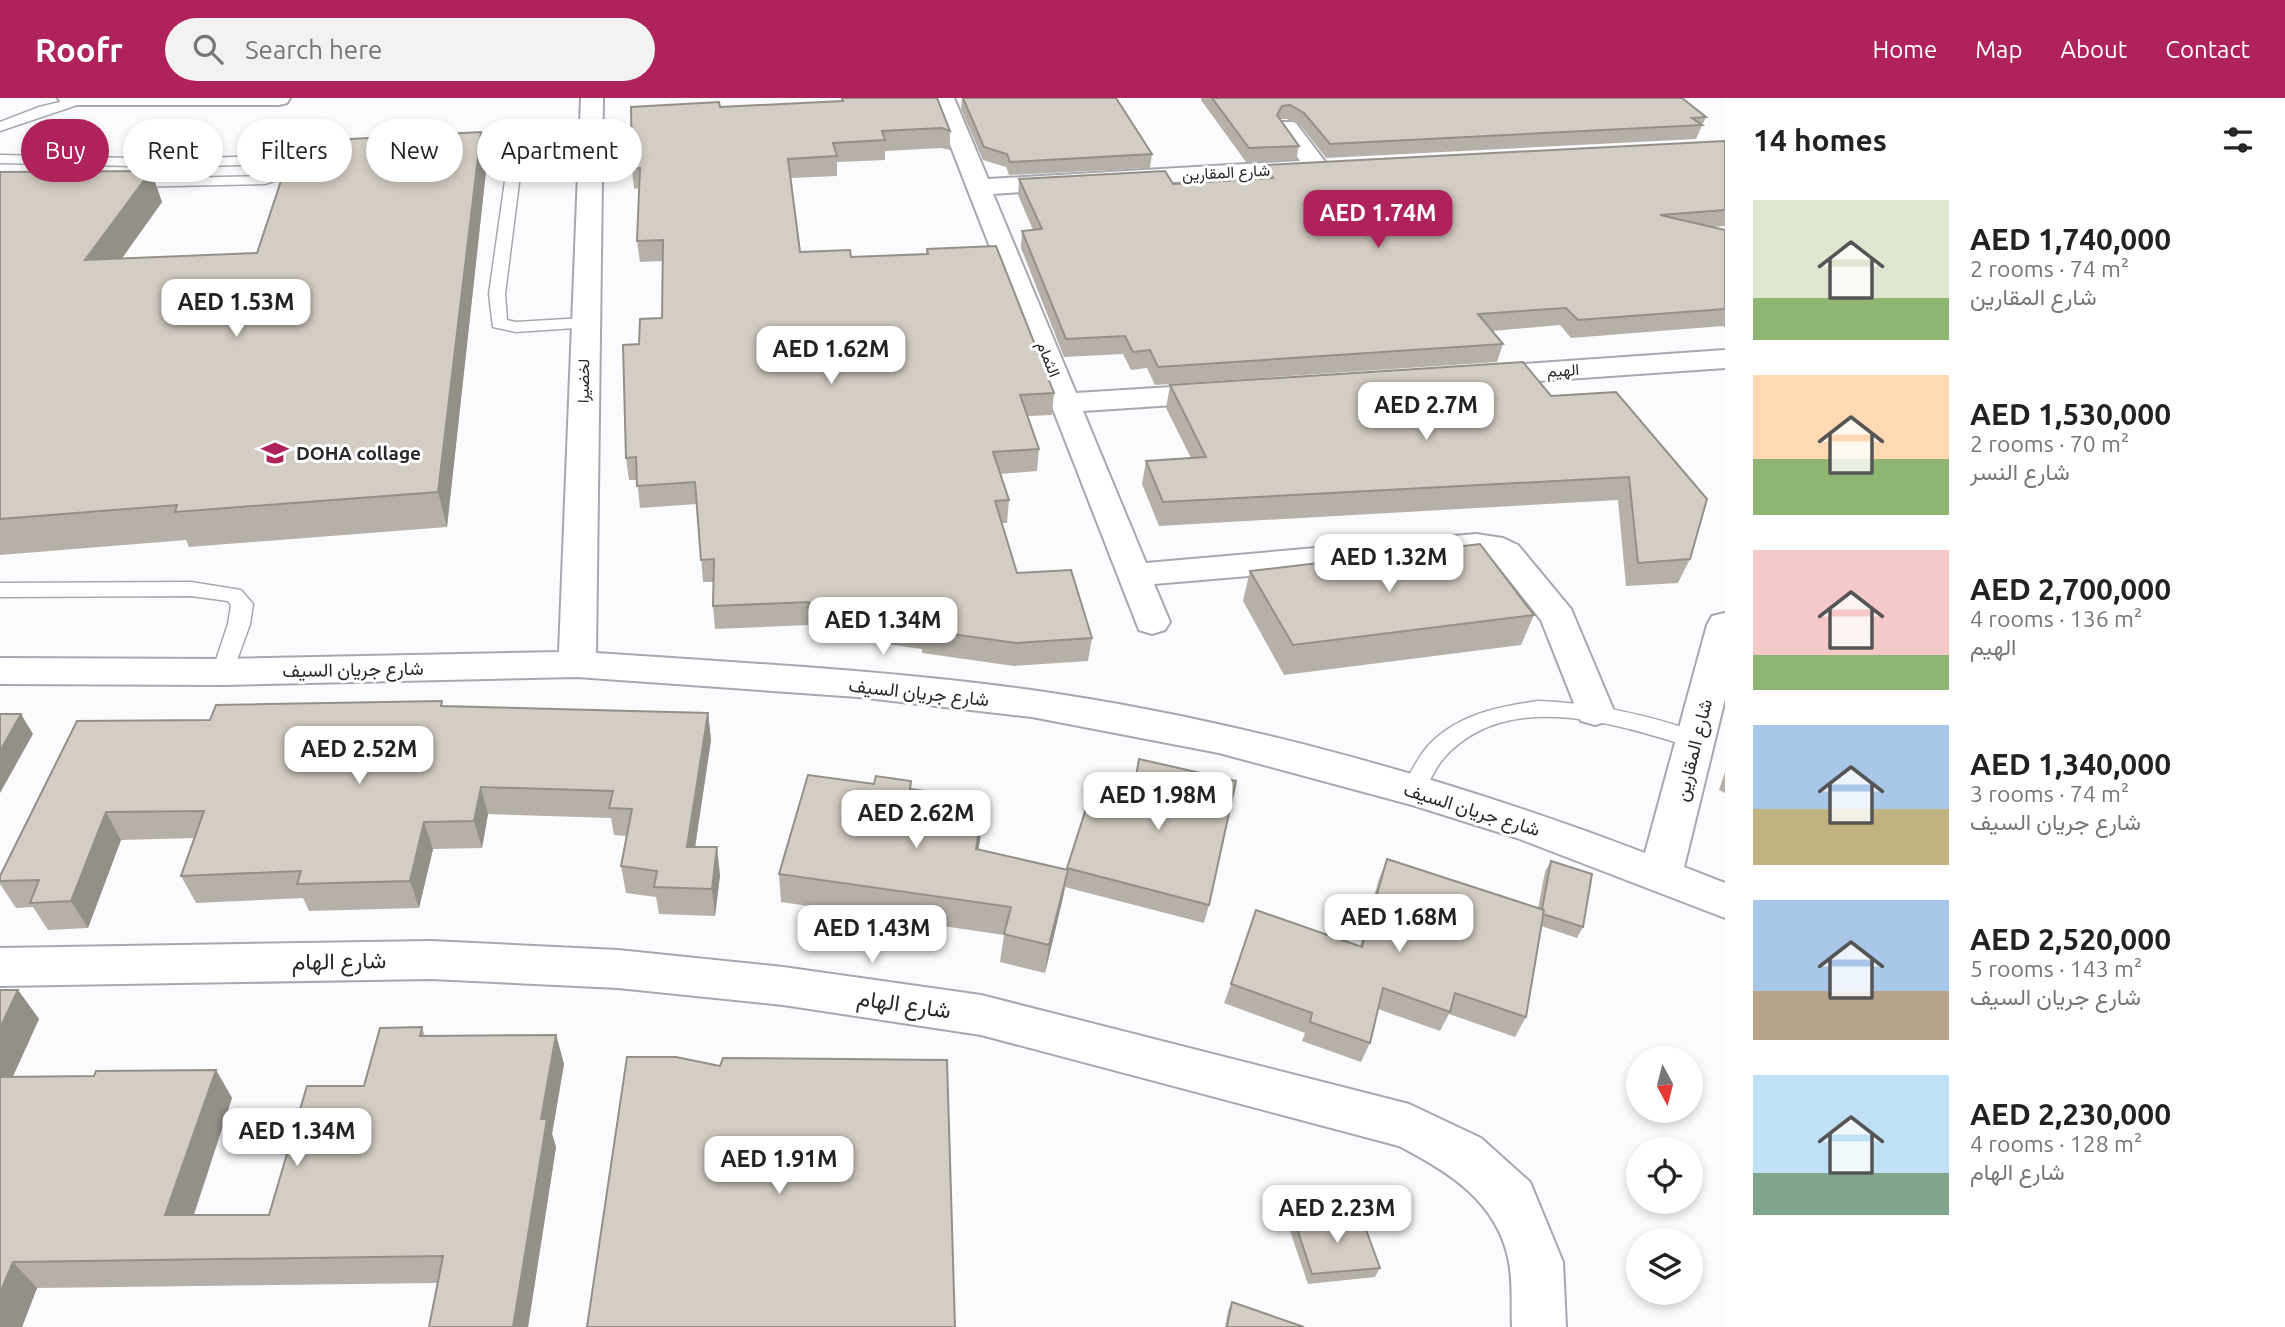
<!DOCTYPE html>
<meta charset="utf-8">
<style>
body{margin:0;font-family:Ubuntu,Vazirmatn,sans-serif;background:#f2f2f2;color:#222;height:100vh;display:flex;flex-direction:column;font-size:26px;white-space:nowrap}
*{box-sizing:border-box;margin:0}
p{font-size:23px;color:#767676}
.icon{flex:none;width:38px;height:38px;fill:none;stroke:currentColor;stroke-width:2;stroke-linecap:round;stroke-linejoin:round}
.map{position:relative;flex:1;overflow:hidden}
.sheet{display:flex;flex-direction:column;background:#fff;width:560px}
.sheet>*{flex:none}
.top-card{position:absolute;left:21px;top:21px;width:665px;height:63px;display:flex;gap:14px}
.needle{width:46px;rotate:173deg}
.controls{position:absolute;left:1626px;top:948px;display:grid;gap:14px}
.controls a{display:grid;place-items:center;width:77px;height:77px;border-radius:50%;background:#fff;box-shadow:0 4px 10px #0003;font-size:35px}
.price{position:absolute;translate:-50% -60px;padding:0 16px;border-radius:14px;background:#fff;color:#222;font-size:23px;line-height:46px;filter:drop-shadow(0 2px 4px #0008)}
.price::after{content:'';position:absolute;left:50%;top:42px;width:21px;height:16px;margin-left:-10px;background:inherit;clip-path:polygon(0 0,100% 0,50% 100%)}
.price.active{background:#b0225b;color:#fff}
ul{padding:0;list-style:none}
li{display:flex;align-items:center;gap:21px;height:175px;padding:0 28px}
li span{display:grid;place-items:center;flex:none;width:196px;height:140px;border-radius:0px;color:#555}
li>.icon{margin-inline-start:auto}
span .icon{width:84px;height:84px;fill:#fffc;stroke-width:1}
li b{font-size:30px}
h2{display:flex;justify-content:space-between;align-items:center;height:84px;padding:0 28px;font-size:30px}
.chip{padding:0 24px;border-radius:32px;background:#fff;box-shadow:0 4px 10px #0003;font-size:24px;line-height:63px}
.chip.active{background:#b0225b;color:#fff}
header{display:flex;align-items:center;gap:42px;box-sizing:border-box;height:98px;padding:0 35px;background:#b0225b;color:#fff}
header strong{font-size:33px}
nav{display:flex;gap:38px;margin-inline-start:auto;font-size:24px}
.search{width:490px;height:63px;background:#f2f2f2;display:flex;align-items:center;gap:18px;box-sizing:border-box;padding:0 24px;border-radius:38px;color:#767676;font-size:26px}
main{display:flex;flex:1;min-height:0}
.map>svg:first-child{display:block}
</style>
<header>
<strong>Roofr</strong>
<div class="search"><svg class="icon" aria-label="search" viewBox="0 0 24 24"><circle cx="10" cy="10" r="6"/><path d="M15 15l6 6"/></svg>Search here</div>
<nav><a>Home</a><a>Map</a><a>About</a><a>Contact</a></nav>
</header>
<main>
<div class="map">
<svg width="1725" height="1229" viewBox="0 0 1725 1229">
<rect width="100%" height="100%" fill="#fbfbfd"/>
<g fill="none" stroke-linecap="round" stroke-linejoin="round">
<g stroke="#a7a7b1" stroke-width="3">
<g id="service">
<path d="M76 0 95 1 0 33V24L39 9Z"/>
<path d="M455 51H493L517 60 521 69 505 196 507 222 516 224 584 220 590 221 592 225 590 229 516 234 493 229 489 196 507 69 506 65 491 59 450 58 448 55Z"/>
<path d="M320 56 327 60 325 63 286 65 288 69 277 82 265 86 126 89 119 85 126 81 263 78 273 69 271 66 174 69 0 65V57L174 61Z"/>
<path d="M191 484 241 492 253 506 250 526 231 579 223 582 215 579 212 574 228 526 231 507 228 503 191 498 0 499V485Z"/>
<path d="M1538 603C1596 605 1648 617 1703 636L1707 642 1703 648 1695 650C1618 627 1507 588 1443 661 1434 672 1428 687 1421 698L1413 701 1405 698 1401 692C1409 678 1417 661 1427 649 1456 617 1497 609 1538 603Z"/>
</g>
</g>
<g stroke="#a7a7b1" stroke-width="4">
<g id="minor">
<path d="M58 0H290L287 5 279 7H69L61 5Z"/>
<path d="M581 0H603L596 555C741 565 887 572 1031 592 1237 621 1451 681 1645 755L1707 527 1712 518 1725 515V601L1684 769 1725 785V820L1517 740 1412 707 1219 655 1032 619 858 599 577 579 223 587 0 586V560L223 561 559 554Z"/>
<path d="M932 0H954L988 81 1300 63 1276 29 1279 24H1295L1329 69 1326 74 993 96 1076 295 1220 286 1231 289 1235 295 1231 301 1220 304 1083 313 1146 465 1476 436 1503 440 1518 447 1571 511 1614 613 1609 623 1595 627 1581 623 1541 522 1494 463 1485 458 1154 486 1170 524 1165 532 1152 536 1139 532Z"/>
<path d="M1725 252V270L1479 287 1469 284 1464 278 1469 272 1479 269Z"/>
<path d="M431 843 618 852 783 869 981 897 1409 1006 1481 1040 1530 1084 1563 1164 1566 1229H1512C1511 1208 1513 1185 1509 1164 1498 1104 1449 1074 1399 1048L981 937 783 907 618 890 431 881 0 888V850Z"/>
</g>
</g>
<use href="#service" fill="#fff" fill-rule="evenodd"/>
<use href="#minor" fill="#fff" fill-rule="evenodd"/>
</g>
<g fill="#b6b0a8">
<path d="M841 0H937L950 33V52L941 50 885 53V62L837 64V78L790 80 800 154 851 159 926 156 927 151 1054 295 1052 317 1028 318 1039 351 1037 373 1000 376 1009 402 1007 425H1002L1017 475 1092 540 1088 563 1014 568 922 555V551L858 542V537L808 533V527L715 531 713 508 714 484H703L697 406 640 410 637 382H629L626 360 639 246 662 220 663 163 640 164 637 143 639 90 634 91 632 71 720 9 841 3Z"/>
<path d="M962 0H1116L1152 56 1150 70 1009 77 1006 69 983 62 961 11Z"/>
<path d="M1201 0H1682L1706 19 1696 41 1326 60 1301 28 1287 21H1280L1299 48 1296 62 1246 64 1201 2Z"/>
<path d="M1725 43V128L1713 129 1725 132V229L1723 228 1571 240 1560 227 1492 233 1503 246 1497 264 1155 287 1147 270 1131 272 1123 256 1064 259 1021 150 1022 133 1033 132 1018 97 1019 81 1173 86 1261 81 1264 67Z"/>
<path d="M487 64 447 429 189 449 186 442 0 457V74L151 73 162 104 122 160 257 155Z"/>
<path d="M1170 287 1551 298 1616 294 1690 461 1678 485 1626 488 1618 402 1159 428 1142 386 1146 363 1191 360 1166 310Z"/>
<path d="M1250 473 1534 517 1521 547 1284 577 1243 503Z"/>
<path d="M444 608 708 615 711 642 695 749 720 777 715 818 659 816 656 799 626 795 621 768 626 738 614 737 611 720 488 716 482 750 433 751 419 810 309 813 303 800 196 805 181 778 195 740 121 742 88 830 48 832 33 809 16 810 0 786V778L210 622Z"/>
<path d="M1725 674V695L1719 692Z"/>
<path d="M874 686 984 701 982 729 978 752 1067 772 1092 692 1209 807 1204 825 1065 789 1045 875 1000 864 1004 837 781 804 779 776Z"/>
<path d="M1387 761 1538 810 1545 774 1551 763 1583 829 1577 840 1541 828 1526 919 1515 939 1449 916 1440 933 1378 911 1370 945 1361 964 1302 943 1305 935 1224 905 1231 886 1360 848 1379 781Z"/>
<path d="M0 892H18L39 921 13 978H94L96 973 216 972 232 1000 194 1117H269L307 988H364L380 930 422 929 425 938 556 937 564 966 552 1036 556 1049 528 1229H429L437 1185 37 1190 22 1229H0Z"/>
<path d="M1295 1124 1380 1170 1375 1179 1308 1186 1290 1133Z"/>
<path d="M1232 1204 1304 1229H1225L1228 1213Z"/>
</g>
<g fill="#949088">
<path d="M481 34 487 64 447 429 438 394Z"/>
<path d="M151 73 162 104 98 194 85 162Z"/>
<path d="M708 615 711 642 691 776 687 749Z"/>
<path d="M21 616 33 636 0 695V653Z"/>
<path d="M481 689 488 716 482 750 474 723Z"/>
<path d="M984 701 982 729 974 780 976 751Z"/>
<path d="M106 714 121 742 88 830 71 803Z"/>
<path d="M424 724 433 751 419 810 410 783Z"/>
<path d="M717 749 720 777 715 818 712 791Z"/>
<path d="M1068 772 1063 800 1045 875 1049 847Z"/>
<path d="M18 892 39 921 0 1007V930Z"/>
<path d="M556 937 564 966 552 1036 556 1049 528 1229H513L541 1021Z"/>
<path d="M216 972 232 1000 185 1143 165 1117Z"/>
<path d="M13 1164 37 1190 22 1229H0V1195Z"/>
</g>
<g fill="#d4cdc3" stroke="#949088" stroke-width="2">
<path d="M842 0H937L950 33 942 30 882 33 885 42 833 45 837 58 788 61 800 154 850 152 851 159 928 156 927 151 996 148 1054 295 1020 297 1039 351 993 354 1009 402 995 403 1017 475 1071 472 1092 540 1016 545 923 532 924 528 858 519 859 514 808 510 809 504 713 508 714 461 701 462 695 384 637 388 636 359 626 360 623 247 639 246 640 221 662 220 663 142 637 143 640 70 632 71 631 9 719 4 720 9 843 3Z"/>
<path d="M963 0H1116L1152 56 1010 64 1007 56 984 49Z"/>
<path d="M1212 0H1682L1706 19 1692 20 1702 27 1330 46 1304 15 1290 7 1282 8 1277 17 1299 48 1249 50Z"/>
<path d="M481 34 438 394 175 414 177 407 0 421V74L151 73 85 162 257 155 294 44Z"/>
<path d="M1725 43V112L1660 117 1725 132V211L1578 222 1566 210 1478 216 1503 246 1158 269 1150 252 1133 254 1125 238 1066 241 1022 133 1042 131 1019 81 1165 73 1173 86 1273 80 1264 67Z"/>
<path d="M1523 264 1551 298 1616 294 1707 401 1690 461 1638 465 1629 379 1163 404 1146 363 1206 359 1170 287Z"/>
<path d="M1480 446 1534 517 1293 547 1250 473Z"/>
<path d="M442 603 441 608 708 615 687 749H717L712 791 654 789 657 773 621 768 632 711 609 710 613 693 481 689 474 723 424 724 410 783 297 786 301 773 181 778 204 713 106 714 71 803 30 805 39 782 0 783V778L77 623 210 622 216 607Z"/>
<path d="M0 616H21L0 653Z"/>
<path d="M1139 661 1236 683 1209 807 1067 770 1092 692 1132 702Z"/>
<path d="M808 677 874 686 876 678 911 683 910 691 984 701 976 751 1068 772 1049 847 1004 836 1011 809 779 776Z"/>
<path d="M1387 761 1544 812 1526 919 1455 895 1450 914 1383 890 1370 945 1310 924 1312 915 1231 886 1256 812 1362 849Z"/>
<path d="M1551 763 1592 776 1583 829 1543 816 1544 812 1542 811Z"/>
<path d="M0 892H18L0 930Z"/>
<path d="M422 929 420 938 556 937 541 1021H547L513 1229H429L443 1158 13 1164 0 1195V979L94 978 96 973 216 972 165 1117H269L307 988H364L380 930Z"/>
<path d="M627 959H676L720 968 723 960 947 962 955 1229H587Z"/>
<path d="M1361 1118 1380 1170 1312 1176 1295 1124Z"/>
<path d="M1232 1204 1304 1229H1227Z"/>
</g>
<defs>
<g id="university-bare" transform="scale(2.1)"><path d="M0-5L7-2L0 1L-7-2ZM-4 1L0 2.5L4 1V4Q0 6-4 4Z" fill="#b0225b" stroke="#fff" stroke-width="2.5" paint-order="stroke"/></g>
</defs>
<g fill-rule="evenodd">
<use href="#university-bare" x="275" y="355"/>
</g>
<g text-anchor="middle" stroke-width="6" stroke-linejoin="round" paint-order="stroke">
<g font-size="16" fill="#28272c" stroke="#fff">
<text transform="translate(1226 74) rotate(-3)" y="6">شارع المقارين</text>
<text transform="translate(1049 261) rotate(68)" y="6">الثمام</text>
<text transform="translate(1563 272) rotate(-4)" y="6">الهيم</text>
<text transform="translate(583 283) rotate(-89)" y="6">لخضيرا</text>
</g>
<g font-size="19" font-weight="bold" fill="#28272c" stroke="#fff" text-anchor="start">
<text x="296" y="362">DOHA collage</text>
</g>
<g font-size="19" fill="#28272c" stroke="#fff">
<text transform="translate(353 571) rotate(-1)" y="7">شارع جريان السيف</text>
<text transform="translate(919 594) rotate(6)" y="7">شارع جريان السيف</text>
<text transform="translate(1693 652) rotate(-76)" y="7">شارع المقارين</text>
<text transform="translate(1472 711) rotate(17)" y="7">شارع جريان السيف</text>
</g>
<g font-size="23" fill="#28272c" stroke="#fff">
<text transform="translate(339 863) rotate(-1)" y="8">شارع الهام</text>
<text transform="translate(904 906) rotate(8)" y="8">شارع الهام</text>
</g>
</g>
</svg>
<div class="controls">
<a><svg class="needle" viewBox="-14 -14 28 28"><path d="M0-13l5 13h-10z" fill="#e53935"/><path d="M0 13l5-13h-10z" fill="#767676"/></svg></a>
<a><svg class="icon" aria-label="locate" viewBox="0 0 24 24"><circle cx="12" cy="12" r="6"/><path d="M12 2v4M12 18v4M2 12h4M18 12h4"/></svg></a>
<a><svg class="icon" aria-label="layers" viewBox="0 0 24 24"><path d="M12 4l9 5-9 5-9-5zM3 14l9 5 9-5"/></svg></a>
</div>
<b class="price active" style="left:1378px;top:152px">AED 1.74M</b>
<b class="price" style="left:236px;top:241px">AED 1.53M</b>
<b class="price" style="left:831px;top:288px">AED 1.62M</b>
<b class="price" style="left:1426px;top:344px">AED 2.7M</b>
<b class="price" style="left:1389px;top:496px">AED 1.32M</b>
<b class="price" style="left:883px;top:559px">AED 1.34M</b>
<b class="price" style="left:359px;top:688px">AED 2.52M</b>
<b class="price" style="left:1158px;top:734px">AED 1.98M</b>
<b class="price" style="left:916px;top:752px">AED 2.62M</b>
<b class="price" style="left:1399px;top:856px">AED 1.68M</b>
<b class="price" style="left:872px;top:867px">AED 1.43M</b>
<b class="price" style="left:297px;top:1070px">AED 1.34M</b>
<b class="price" style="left:779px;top:1098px">AED 1.91M</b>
<b class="price" style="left:1337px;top:1147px">AED 2.23M</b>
<div class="top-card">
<a class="chip active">Buy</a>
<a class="chip">Rent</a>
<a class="chip">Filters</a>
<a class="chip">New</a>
<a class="chip">Apartment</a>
</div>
</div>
<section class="sheet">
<h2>14 homes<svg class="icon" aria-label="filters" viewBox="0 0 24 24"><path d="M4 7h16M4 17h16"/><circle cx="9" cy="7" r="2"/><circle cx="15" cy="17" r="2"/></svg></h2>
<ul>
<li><span style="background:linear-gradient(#dfe7d0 70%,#8fb573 0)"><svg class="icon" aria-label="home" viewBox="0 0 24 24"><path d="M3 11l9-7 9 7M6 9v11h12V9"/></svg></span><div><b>AED 1,740,000</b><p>2 rooms · 74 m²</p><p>شارع المقارين</p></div></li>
<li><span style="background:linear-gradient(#ffd9b3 60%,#8fb573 0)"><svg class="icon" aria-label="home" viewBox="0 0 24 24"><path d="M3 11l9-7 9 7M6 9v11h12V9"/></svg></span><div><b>AED 1,530,000</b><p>2 rooms · 70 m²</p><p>شارع النسر</p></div></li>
<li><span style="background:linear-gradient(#f6c9c9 75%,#8fb573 0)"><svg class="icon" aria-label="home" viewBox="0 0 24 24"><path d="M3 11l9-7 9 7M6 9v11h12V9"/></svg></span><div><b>AED 2,700,000</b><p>4 rooms · 136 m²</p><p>الهيم</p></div></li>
<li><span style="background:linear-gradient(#a9c7e8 60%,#c2b280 0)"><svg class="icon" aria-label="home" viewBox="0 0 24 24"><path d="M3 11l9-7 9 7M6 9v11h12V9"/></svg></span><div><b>AED 1,340,000</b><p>3 rooms · 74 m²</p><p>شارع جريان السيف</p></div></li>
<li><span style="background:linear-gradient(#a9c7e8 65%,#b9a48a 0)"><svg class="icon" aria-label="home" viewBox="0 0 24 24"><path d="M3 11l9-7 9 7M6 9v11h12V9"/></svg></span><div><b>AED 2,520,000</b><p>5 rooms · 143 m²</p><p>شارع جريان السيف</p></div></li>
<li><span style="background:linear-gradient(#bfe0f5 70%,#7fa58c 0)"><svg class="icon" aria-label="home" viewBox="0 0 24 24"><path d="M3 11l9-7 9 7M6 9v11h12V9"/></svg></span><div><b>AED 2,230,000</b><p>4 rooms · 128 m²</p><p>شارع الهام</p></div></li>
</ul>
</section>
</main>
